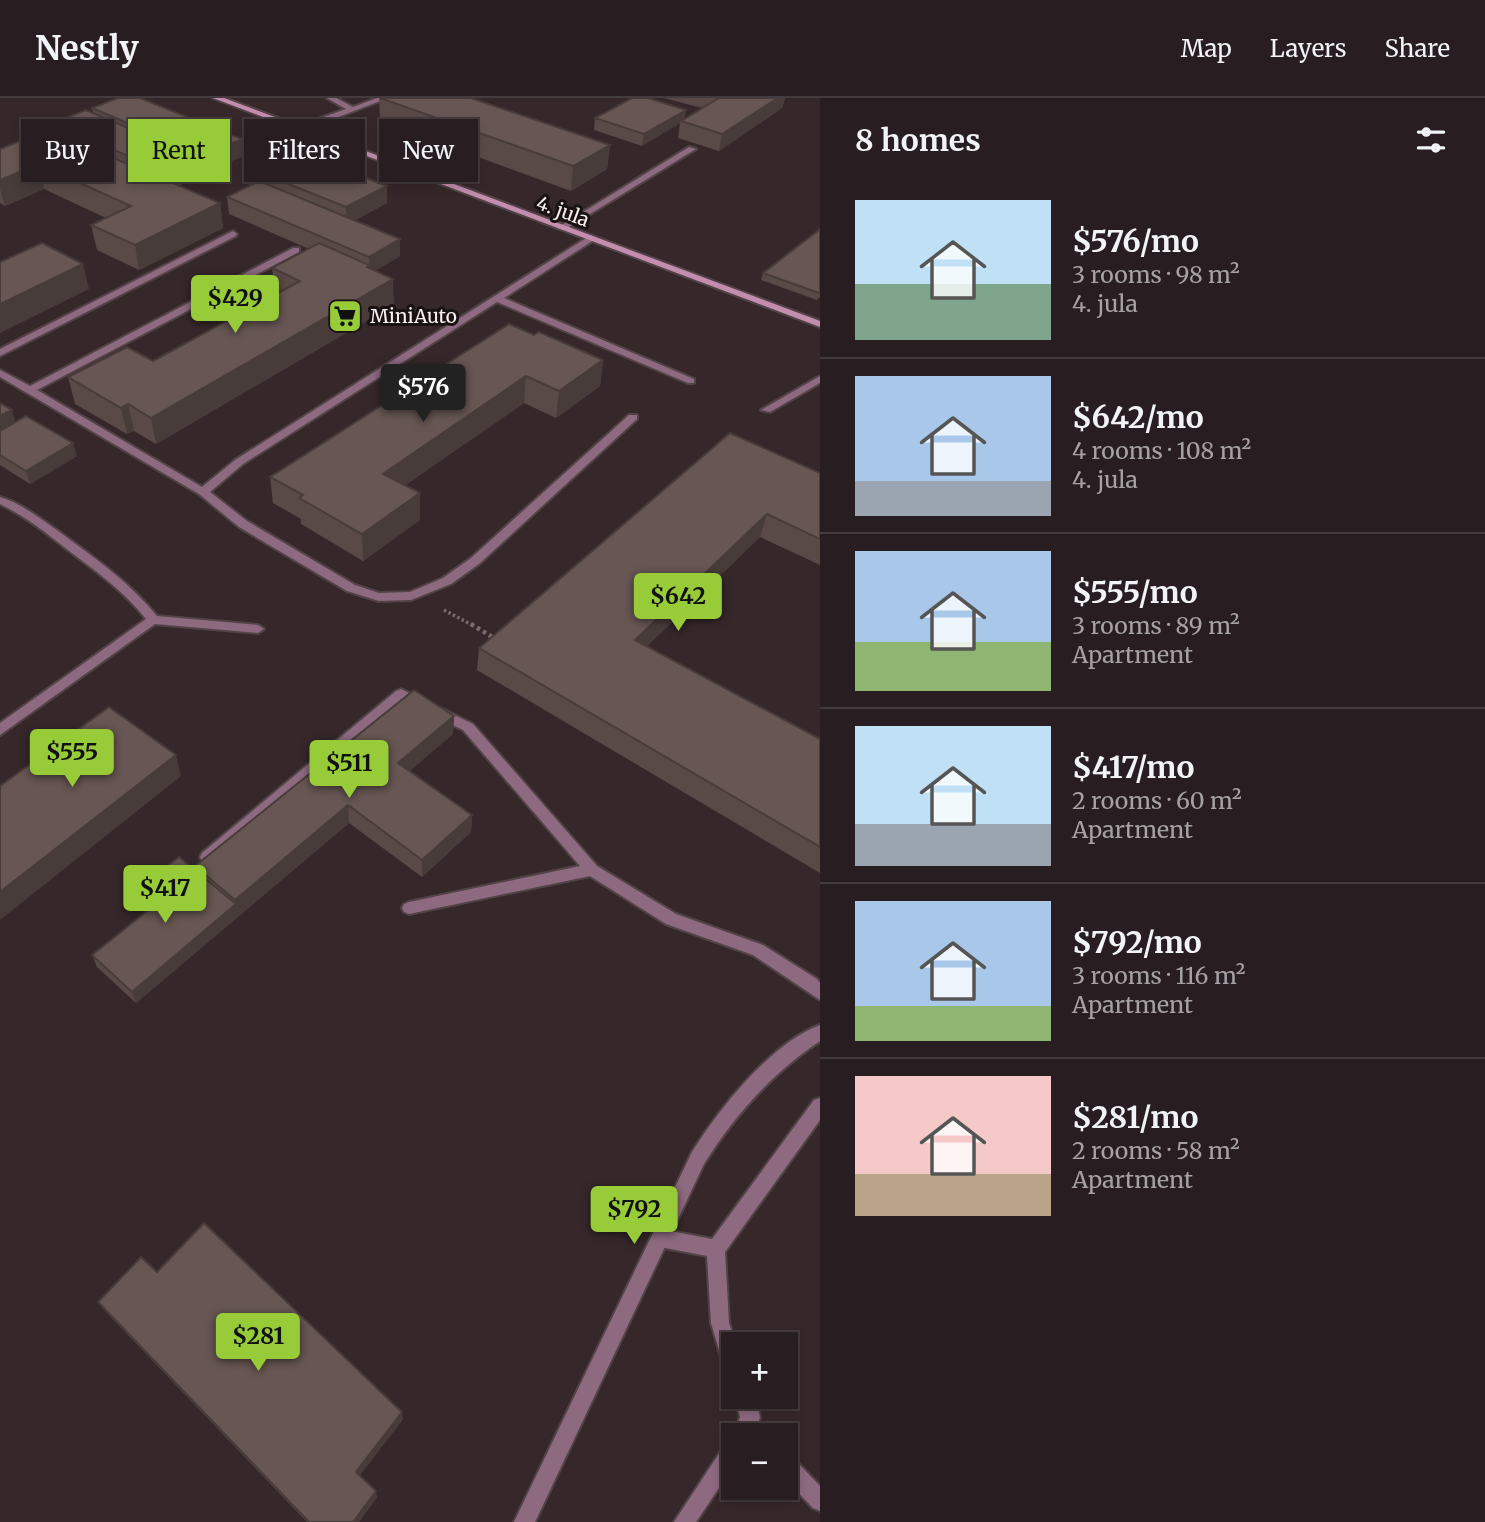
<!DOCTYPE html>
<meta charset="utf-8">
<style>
body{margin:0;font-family:Merriweather,serif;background:#302629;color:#f1f3f6;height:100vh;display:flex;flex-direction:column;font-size:26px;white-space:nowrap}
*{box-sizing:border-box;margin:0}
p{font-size:23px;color:#a5a2a5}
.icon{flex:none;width:38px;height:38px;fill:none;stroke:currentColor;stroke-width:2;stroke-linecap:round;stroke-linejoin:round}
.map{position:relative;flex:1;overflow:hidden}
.drawer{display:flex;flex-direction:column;background:#281d20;width:665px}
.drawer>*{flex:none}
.guide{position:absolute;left:21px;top:21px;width:665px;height:63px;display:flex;gap:14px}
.controls{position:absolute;left:721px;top:1234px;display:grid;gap:14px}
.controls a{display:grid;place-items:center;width:77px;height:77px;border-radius:0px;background:#281d20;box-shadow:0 4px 10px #0003,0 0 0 2px #443b3e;font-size:35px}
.price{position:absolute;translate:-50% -60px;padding:0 16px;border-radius:7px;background:#97cc38;color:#111;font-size:23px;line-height:46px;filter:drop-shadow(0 2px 4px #0008)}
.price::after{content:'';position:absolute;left:50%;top:42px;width:21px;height:16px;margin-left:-10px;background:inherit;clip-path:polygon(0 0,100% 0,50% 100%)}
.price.active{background:#222;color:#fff}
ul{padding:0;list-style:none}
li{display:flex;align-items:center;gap:21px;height:175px;padding:0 35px}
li+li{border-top:2px solid #443b3e}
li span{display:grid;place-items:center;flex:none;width:196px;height:140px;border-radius:0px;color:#555}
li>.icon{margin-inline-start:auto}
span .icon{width:84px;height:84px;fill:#fffc;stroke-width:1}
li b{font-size:30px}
h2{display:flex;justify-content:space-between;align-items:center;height:84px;padding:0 35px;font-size:30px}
.tag{padding:0 24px;border-radius:0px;background:#281d20;box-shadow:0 4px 10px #0003,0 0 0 2px #443b3e;font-size:24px;line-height:63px}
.tag.active{background:#97cc38;color:#111}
header{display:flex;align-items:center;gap:42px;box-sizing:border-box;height:98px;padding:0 35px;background:#281d20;border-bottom:2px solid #443b3e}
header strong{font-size:33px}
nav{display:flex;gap:38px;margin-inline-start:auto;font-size:24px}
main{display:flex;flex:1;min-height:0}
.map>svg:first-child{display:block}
</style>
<header>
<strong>Nestly</strong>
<nav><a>Map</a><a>Layers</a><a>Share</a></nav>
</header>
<main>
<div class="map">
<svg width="820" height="1424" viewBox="0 0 820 1424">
<rect width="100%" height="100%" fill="#36272a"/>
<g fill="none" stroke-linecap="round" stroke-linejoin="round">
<g stroke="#514346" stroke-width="4">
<g id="service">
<path d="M327 0H336L353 9 377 0H388L299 34H293V30L346 11Z"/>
<path d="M233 133 237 136 236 138 0 258V251Z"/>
<path d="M591 137 595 140 594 142 504 200 694 281V285H688L497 204 243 366 210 394 247 423 355 487 379 495 410 494 443 480 471 460 629 317H637V321L479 466 451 486 411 502 379 503 347 493 239 429 199 396 0 279V272L30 288 293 150H299V154L37 292 202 389 235 362Z"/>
<path d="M820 278V285L770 314 761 312Z"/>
<path d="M0 399C23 406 42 422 61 435 95 460 130 485 157 518L258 527 264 531 258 535 155 526 0 637V625L146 521C123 492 93 471 64 449 44 433 23 417 0 406Z"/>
<path d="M401 591 473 626 597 768 676 816 763 847 817 881 820 885V902L753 857 666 826 590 778 409 816 404 814 402 810 404 806 409 804 580 768 463 632 402 602 212 763H202L200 759 202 755 396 593Z"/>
<path d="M820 1000V1022L725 1154 729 1225 736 1246H733V1279L726 1276 711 1225 707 1158 660 1149 654 1146 651 1140 654 1134 660 1131 712 1141 814 1002Z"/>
<path d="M735 1298H755L760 1319 754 1337H734L740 1319Z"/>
<path d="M733 1342V1369L696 1424H674L726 1345Z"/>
<path d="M786 1357 793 1360 820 1388V1413L813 1410 786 1382Z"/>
</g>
</g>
<g stroke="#514346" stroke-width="4">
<g id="minor">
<path d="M689 49 696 51 564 132 557 130Z"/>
<path d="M820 927V943C771 976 735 1017 704 1066L535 1424H514L692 1054C719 1011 771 945 820 927Z"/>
</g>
</g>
<g stroke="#514346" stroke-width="4">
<path id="secondary" d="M213 0H224L820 223V229Z"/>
</g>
<path stroke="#786a6d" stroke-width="3.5" stroke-dasharray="2.5 2.5" stroke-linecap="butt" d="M444 512 474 528"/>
<path stroke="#786a6d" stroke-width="4.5" stroke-dasharray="3.5 3.5" stroke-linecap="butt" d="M471 526 497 542"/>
<use href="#service" fill="#8d6a7f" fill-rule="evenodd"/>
<use href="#minor" fill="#8d6a7f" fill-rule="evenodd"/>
<use href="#secondary" fill="#c48dae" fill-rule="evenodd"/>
</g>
<g fill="#594a47">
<path d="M379 0 610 47 607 71 571 93 380 23Z"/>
<path d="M664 0H785L782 10 719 53 678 40 680 25 642 48 594 32 595 20 686 12 684 21 702 10Z"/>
<path d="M92 10 242 41 243 58 206 74 200 72 201 77 178 88 220 105 223 130 139 172 97 152 91 127 106 120 44 91 5 108 0 105V51L56 35 53 25 93 15Z"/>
<path d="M243 68 387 105 355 122 400 158 375 173 394 207 156 346 134 333 127 336 75 306 68 279 153 263 276 196H275L272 170 309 151 229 116 227 99 251 87 245 85Z"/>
<path d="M820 131V199L817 202 761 182 763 175Z"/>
<path d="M534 237 603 262 600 288 556 320 524 305 405 387 420 395V422L363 463 301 426V421L273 405 270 379Z"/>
<path d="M0 305 16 324 77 358 30 386 0 367Z"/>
<path d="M820 375V467L760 439 647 548 820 641V775L477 572 479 550Z"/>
<path d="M454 618 453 636 409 673 472 717 471 734 422 779 349 725 136 905 97 869 92 857 162 801 153 794 149 782 196 773 195 768Z"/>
<path d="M157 1174 403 1321 360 1377 377 1399 359 1424H307L106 1214 98 1204Z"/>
</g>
<g fill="#483c3a">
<path d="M778 0H785L782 10 719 53 722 36Z"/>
<path d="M686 12 684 23H681L680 25 642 48 644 36Z"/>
<path d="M242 41 243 58 206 74 204 58Z"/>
<path d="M610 47 607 71 571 93 573 68Z"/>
<path d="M199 60 201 77 169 92 166 75Z"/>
<path d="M38 66 44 91 5 108 0 91V82Z"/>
<path d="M387 88V105L347 127 346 109Z"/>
<path d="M220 105 223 130 139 172 135 147Z"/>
<path d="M400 141V158L370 176 367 169 369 168V159Z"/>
<path d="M83 166 89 191 0 235V206Z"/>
<path d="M393 181 394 207 156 346 151 320Z"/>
<path d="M603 262 600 288 556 320 559 293Z"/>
<path d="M526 278 524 305 384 402 383 376Z"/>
<path d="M128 306 134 333 127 336 121 310Z"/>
<path d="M12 312 16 325 0 334V318Z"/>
<path d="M73 345 77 358 30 386 26 373Z"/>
<path d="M420 395V422L363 463 362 436Z"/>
<path d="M767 416 760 439 631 564 635 542Z"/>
<path d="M454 618 453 636 398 683V665Z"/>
<path d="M176 657 181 678 0 822V794Z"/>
<path d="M348 707 349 725 136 905 132 894 236 806 235 802Z"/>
<path d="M472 717 471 734 422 779V762Z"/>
<path d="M402 1314 403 1321 358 1380 356 1374Z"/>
<path d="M376 1393 377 1399 359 1424H353Z"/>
</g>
<g fill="#675653" stroke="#483c3a" stroke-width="2">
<path d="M118 0H140L242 41 204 58 92 10Z"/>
<path d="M380 0H471L610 47 573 68Z"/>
<path d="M632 0H648L686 12 644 36 595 20Z"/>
<path d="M719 0H778L722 36 681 23Z"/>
<path d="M86 12 199 60 166 75 53 25Z"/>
<path d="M47 32 220 105 135 147 91 127 131 108 38 66 0 82V51Z"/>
<path d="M284 49 387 88 346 109 243 68Z"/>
<path d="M259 83 400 141 369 159 227 99Z"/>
<path d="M820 131V194L819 195 763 175Z"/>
<path d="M42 145 83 166 0 206V164Z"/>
<path d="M319 145 369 167 367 169 393 181 151 320 128 306 121 310 68 279 127 249 153 263 300 183 272 170Z"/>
<path d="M509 226 534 237 539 234 603 262 559 293 526 278 383 376 420 395 362 436 299 400 303 397 270 379Z"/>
<path d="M0 305 12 312 0 318Z"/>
<path d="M26 318 73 345 26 373 0 357V333Z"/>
<path d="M730 335 820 375V441L767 416 635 542 820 641V749L479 550Z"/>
<path d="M414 592 454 618 398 665 472 717 422 762 348 707 235 802 195 768Z"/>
<path d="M109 609 176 657 0 794V688Z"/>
<path d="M179 759 236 806 132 894 92 857 167 797 149 782Z"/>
<path d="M204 1125 402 1314 356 1374 376 1393 353 1424H309L98 1204 141 1159 157 1174Z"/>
</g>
<defs>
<g id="supermarket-square" transform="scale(1.75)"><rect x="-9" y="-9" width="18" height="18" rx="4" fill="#97cc38" stroke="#191213"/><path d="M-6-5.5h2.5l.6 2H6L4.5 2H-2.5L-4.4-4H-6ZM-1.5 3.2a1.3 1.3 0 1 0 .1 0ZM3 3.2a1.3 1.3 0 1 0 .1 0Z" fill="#111"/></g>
</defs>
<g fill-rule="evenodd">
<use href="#supermarket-square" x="345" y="218"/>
</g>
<g text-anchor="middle" stroke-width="6" stroke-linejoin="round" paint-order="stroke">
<g font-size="19" fill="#f9eef0" stroke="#191213">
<text transform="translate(563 113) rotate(20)" y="7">4. jula</text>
</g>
<g font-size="19" fill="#f9eef0" stroke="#191213" text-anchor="start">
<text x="370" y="225">MiniAuto</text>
</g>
</g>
</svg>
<div class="controls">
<a>+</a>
<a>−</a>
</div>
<b class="price" style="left:235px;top:237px">$429</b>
<b class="price active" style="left:423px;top:326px">$576</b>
<b class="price" style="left:678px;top:535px">$642</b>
<b class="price" style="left:72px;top:691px">$555</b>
<b class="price" style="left:349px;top:702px">$511</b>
<b class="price" style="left:165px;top:827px">$417</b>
<b class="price" style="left:634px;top:1148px">$792</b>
<b class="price" style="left:258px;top:1275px">$281</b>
<div class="guide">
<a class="tag">Buy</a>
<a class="tag active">Rent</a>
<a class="tag">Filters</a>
<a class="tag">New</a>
</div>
</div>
<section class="drawer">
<h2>8 homes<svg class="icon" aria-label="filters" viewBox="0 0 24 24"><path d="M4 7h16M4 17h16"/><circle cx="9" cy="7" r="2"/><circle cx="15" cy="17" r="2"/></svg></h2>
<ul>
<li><span style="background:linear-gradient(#bfe0f5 60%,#7fa58c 0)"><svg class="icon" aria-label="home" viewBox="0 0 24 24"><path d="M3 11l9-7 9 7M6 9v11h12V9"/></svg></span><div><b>$576/mo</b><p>3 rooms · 98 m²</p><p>4. jula</p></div></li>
<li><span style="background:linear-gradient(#a9c7e8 75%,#9aa5b1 0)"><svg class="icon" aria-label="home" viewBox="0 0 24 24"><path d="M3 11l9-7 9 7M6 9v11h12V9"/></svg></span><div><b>$642/mo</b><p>4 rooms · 108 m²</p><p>4. jula</p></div></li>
<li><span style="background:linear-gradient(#a9c7e8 65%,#8fb573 0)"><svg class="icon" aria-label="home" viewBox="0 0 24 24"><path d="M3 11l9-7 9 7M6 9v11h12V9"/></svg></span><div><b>$555/mo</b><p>3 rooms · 89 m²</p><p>Apartment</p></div></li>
<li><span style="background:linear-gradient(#bfe0f5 70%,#9aa5b1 0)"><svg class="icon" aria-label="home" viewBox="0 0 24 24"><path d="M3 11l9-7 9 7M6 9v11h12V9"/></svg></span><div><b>$417/mo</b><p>2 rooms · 60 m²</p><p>Apartment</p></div></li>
<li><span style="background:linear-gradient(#a9c7e8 75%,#8fb573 0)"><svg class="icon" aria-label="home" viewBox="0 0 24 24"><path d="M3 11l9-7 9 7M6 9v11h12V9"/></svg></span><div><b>$792/mo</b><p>3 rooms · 116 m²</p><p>Apartment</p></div></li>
<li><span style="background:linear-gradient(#f6c9c9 70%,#b9a48a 0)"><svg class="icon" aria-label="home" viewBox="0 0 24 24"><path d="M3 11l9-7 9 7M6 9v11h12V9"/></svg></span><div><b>$281/mo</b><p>2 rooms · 58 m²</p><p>Apartment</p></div></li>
</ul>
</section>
</main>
